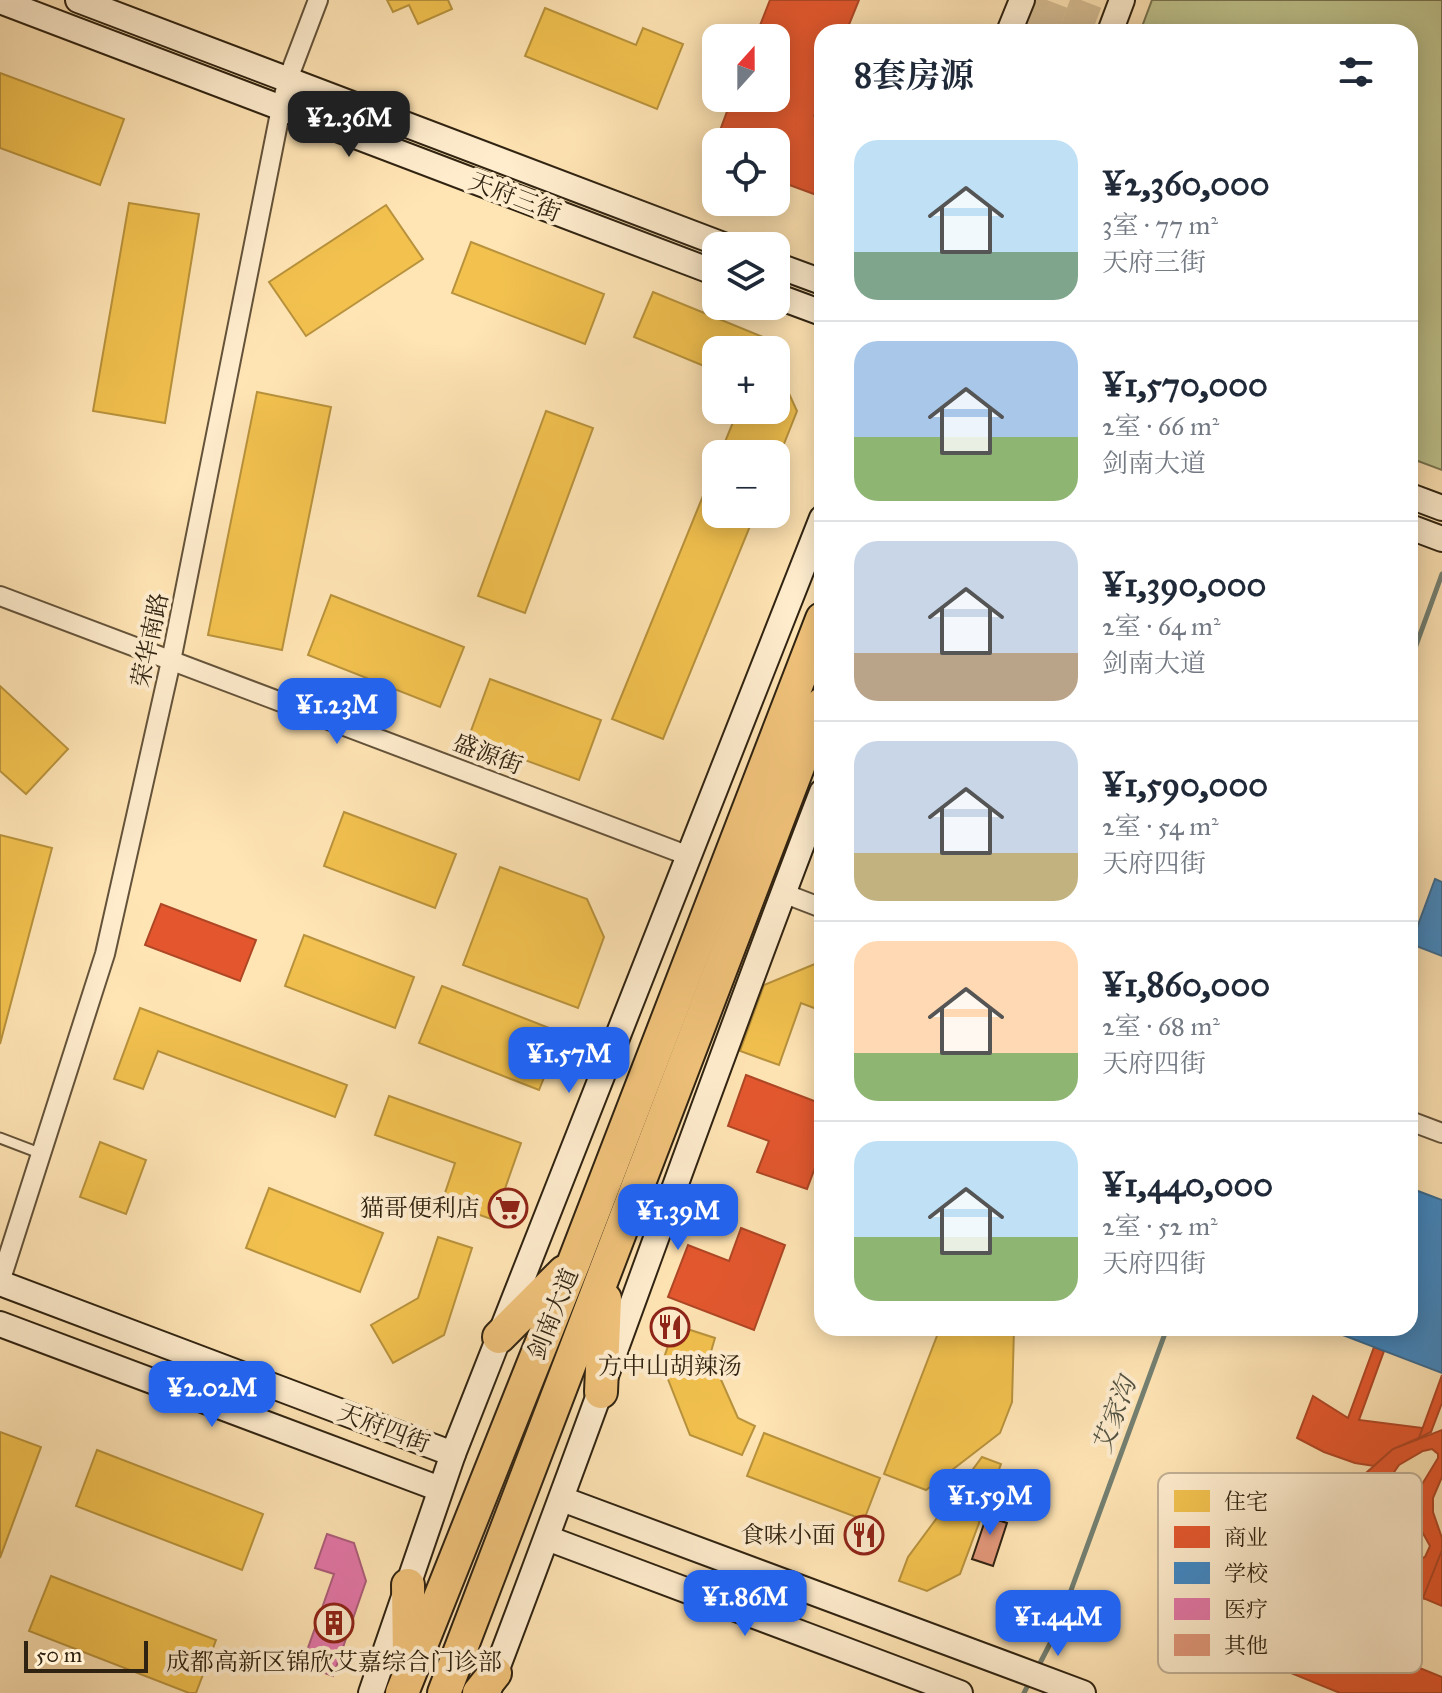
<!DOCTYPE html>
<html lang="zh">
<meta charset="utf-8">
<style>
body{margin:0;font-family:"IM FELL Great Primer","Noto Serif SC",serif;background:#f2f2f3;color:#1f2937;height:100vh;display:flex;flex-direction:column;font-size:30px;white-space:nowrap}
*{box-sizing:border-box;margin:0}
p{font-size:26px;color:#747a83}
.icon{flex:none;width:44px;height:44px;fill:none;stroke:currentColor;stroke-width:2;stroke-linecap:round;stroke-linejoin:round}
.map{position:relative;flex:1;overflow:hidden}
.panel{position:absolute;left:814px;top:24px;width:604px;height:1312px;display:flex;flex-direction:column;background:#fff;border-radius:24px;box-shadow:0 4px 20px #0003}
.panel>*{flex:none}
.needle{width:52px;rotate:21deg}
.controls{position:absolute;left:702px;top:24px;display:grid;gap:16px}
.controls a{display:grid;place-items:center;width:88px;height:88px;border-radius:16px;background:#fff;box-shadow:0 4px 20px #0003;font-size:40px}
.scale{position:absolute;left:24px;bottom:20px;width:124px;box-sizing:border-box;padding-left:8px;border:4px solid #302311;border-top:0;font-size:22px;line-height:28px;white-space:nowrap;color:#302311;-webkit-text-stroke:6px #ffedce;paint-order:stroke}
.price{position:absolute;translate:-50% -68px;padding:0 18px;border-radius:16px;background:#2563eb;color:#fff;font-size:26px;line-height:52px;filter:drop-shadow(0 2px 4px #0008)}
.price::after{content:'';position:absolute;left:50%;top:48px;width:24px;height:18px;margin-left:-12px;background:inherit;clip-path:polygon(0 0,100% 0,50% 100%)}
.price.selected{background:#222;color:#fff}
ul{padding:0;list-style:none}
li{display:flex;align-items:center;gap:24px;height:200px;padding:0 40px}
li+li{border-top:2px solid #e0e1e3}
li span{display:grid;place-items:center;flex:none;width:224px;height:160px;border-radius:24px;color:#555}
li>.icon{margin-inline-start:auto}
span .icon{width:96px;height:96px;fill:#fffc;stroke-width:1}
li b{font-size:34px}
h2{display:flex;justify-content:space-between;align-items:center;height:96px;padding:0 40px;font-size:34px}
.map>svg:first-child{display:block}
</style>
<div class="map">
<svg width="1442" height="1693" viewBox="0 0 1442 1693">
<rect width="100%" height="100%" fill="#ffe4b4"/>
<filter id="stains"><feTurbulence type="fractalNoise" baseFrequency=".0025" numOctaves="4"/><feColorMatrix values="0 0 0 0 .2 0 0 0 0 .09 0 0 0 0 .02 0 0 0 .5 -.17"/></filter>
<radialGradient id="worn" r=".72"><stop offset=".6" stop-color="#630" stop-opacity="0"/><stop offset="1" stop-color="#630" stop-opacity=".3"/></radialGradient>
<path fill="#bfc48e" stroke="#787450" stroke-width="2" d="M1152 0H1442V470L1410 458V32H1140Z"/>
<g fill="#f2c14e" stroke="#b8923c" stroke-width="2">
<path d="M387 0H448L452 9 418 24 409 5 393 12Z"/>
<path d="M545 8 636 45 643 28 683 44 657 109 525 56Z"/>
<path d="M0 73 124 119 100 185 0 148Z"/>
<path d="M129 203 199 214 165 423 93 411Z"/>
<path d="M386 205 423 259 306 336 269 282Z"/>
<path d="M471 242 604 294 585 344 452 293Z"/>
<path d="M653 292 763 337 769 350H716V371L634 337Z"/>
<path d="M776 365 797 411 776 464V454H720L738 410H776Z"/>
<path d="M257 392 331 407 282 650 208 635Z"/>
<path d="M546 411 593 428 525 613 478 596Z"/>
<path d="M716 464V514H755L663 739 612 719Z"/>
<path d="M331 595 464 647 440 707 308 655Z"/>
<path d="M490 679 601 720 579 780 468 739Z"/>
<path d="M0 686 68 749 26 794 0 771Z"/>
<path d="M344 812 456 854 435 908 324 866Z"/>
<path d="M0 835 52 848 0 1044Z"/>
<path d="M500 867 587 899 604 937 578 1008 463 965Z"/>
<path d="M304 935 414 977 395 1028 285 986Z"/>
<path d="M822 961V1011L801 1003 779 1065 740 1051 764 985Z"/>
<path d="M442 986 562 1033 539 1090 419 1043Z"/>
<path d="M140 1008 347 1085 335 1117 158 1051 143 1089 114 1079Z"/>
<path d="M389 1096 521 1143 494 1220 442 1202 455 1163 375 1135Z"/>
<path d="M100 1142 146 1160 126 1214 80 1197Z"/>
<path d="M269 1188 383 1233 360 1292 246 1248Z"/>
<path d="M438 1237 472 1248 444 1335 393 1363 371 1325 418 1298Z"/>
<path d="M675 1325 715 1338 710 1355 738 1418 755 1426 742 1455 690 1435 662 1364Z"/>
<path d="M940 1328H1014L1012 1402 1000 1433 926 1490 884 1474Z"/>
<path d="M0 1432 41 1447 0 1558Z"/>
<path d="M764 1433 880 1478 864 1520 747 1476Z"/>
<path d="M97 1450 263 1514 242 1570 76 1506Z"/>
<path d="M982 1457 1001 1464 960 1574 927 1591 899 1581 908 1557Z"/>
<path d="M51 1576 216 1640 196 1693H189L29 1631Z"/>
</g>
<g fill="#e4572e" stroke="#ae4725" stroke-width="2" fill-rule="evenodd">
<path d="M770 0H859L846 32H822V96L814 116 822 119V197L776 180V142H716V157L711 155 732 98H776V38H755Z"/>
<path d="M161 904 256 940 240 981 145 945Z"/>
<path d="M746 1075 822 1104V1149L807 1189 757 1172 769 1141 728 1126Z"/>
<path d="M741 1228 785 1245 754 1330 668 1297 688 1245 729 1261Z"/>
<path d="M1374 1347 1384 1351 1359 1420 1423 1428 1419 1438 1393 1449 1374 1466 1355 1463 1324 1452 1297 1438 1313 1396 1348 1418Z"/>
<path d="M1442 1375V1403L1431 1432 1419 1438Z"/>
<path d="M1442 1430V1477L1433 1498V1512L1442 1538V1600L1417 1598 1376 1579 1366 1562 1356 1501 1359 1486 1366 1473 1393 1449ZM1432 1449 1438 1454V1458L1421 1486 1417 1511 1420 1528 1430 1546 1425 1557 1418 1560 1410 1559 1399 1552 1388 1536 1380 1508 1388 1481 1399 1465 1423 1451Z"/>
<path d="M1314 1495 1371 1518 1326 1630 1442 1677V1693H1340L1249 1656Z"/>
<path d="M1442 1550V1606L1423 1598Z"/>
</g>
<g fill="#3f88c5" stroke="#3a6a8f" stroke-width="2">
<path d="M1435 879 1442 882V956L1411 944Z"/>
<path d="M1410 1188 1442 1200V1373L1332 1331 1333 1328H1410Z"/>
</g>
<path fill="#e377a8" stroke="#ad5e7b" stroke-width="2" d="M327 1534 354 1543 366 1581 333 1676 302 1665 334 1574 315 1568Z"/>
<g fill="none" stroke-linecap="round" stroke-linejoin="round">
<g stroke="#748072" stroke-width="5">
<path d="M1410 662 1442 574"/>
<path d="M1038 1667 1055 1634 1167 1328"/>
<path d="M1024 1693 1031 1679"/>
</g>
</g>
<path fill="#e19779" stroke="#302311" stroke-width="2" d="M992 1500 1000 1503 995 1519 1007 1523 993 1566 972 1559Z"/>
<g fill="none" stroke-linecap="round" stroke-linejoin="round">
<g stroke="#d6bd93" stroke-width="32" stroke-dasharray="32 16" stroke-linecap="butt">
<path d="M1041 32 1053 0"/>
<path d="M1075 32 1087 0"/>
</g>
<g stroke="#64533a" stroke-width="13">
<path id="lane" d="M0 1138 42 1154"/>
</g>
<g stroke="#64533a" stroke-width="22">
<g id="street">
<path d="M0 596 689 856"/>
<path d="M783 893 822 908"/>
<path d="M1410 1121 1442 1133"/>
<path d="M0 1282 105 954 171 661 281 108 288 79 318 0"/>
</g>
</g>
<g stroke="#302311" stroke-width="28">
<g id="secondary">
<path d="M78 0 726 246"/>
<path d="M0 1 716 273"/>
<path d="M1009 32 1022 0"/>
<path d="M1110 32 1122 0"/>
<path d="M776 265 822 282"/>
<path d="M776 296 822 313"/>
<path d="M1410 496 1442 508"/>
<path d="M1410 527 1442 539"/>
<path d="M0 1283 453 1454"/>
<path d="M0 1324 440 1489"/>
<path d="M562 1499 1083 1693"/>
<path d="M547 1538 960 1693"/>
<path d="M490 1687C604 1390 707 1089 822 792"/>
<path d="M371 1693 453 1454 822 518"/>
</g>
</g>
<g stroke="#302311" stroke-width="36">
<g id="highway">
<path d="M499 1337 564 1272"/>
<path d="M601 1392 605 1299"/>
<path d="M408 1585 409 1657"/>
<path d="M402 1693 574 1262 822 619"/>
<path d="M444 1693 822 704"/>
<path d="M479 1693 495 1673"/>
</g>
</g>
<use href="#lane" stroke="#ffedce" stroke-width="9"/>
<use href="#street" stroke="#ffedce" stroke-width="18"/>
<use href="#secondary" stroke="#ffedce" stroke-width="24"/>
<use href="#highway" stroke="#f0c27a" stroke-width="32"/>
</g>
<defs>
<g id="supermarket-ring" transform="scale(2)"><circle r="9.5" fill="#ffedce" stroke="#8f2418" stroke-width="1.5"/><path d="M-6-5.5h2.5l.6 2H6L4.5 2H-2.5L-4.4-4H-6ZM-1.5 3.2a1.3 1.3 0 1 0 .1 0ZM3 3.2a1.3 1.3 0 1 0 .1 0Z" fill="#8f2418"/></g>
<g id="restaurant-ring" transform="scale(2)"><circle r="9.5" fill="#ffedce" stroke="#8f2418" stroke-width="1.5"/><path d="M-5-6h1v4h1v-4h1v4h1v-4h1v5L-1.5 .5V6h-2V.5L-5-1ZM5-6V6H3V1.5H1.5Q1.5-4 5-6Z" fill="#8f2418"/></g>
<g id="building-ring" transform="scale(2)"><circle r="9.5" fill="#ffedce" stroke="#8f2418" stroke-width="1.5"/><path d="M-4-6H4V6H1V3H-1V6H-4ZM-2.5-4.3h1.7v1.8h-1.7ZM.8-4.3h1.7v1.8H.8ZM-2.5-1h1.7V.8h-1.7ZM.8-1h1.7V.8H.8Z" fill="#8f2418"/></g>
</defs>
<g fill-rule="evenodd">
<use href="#supermarket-ring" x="508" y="1208"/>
<use href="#restaurant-ring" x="670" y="1327"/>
<use href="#restaurant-ring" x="864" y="1535"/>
<use href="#building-ring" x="334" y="1623"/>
</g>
<g text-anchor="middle" stroke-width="8" stroke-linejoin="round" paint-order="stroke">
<g font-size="24" fill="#302311" stroke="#ffedce">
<text transform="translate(515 197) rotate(21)" y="8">天府三街</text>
<text transform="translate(150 640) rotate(-78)" y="8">荣华南路</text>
<text transform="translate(488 754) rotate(21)" y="8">盛源街</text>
<text transform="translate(553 1314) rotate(-68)" y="8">剑南大道</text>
<text transform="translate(384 1428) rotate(21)" y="8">天府四街</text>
</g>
<g font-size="24" fill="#302311" stroke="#ffedce" text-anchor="end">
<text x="480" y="1216">猫哥便利店</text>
<text x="670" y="1374" text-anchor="middle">方中山胡辣汤</text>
<text x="836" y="1543">食味小面</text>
<text x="334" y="1670" text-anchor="middle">成都高新区锦欣艾嘉综合门诊部</text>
</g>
<g font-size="26" font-style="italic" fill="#525242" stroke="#ffedce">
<text transform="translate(1114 1415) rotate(-70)" y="9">艾家沟</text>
</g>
</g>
<rect x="1158" y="1473" width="264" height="200" rx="12" fill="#ffedce" stroke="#c1b095" stroke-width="2"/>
<rect x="1174" y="1490" width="36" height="22" fill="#f2c14e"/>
<rect x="1174" y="1526" width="36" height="22" fill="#e4572e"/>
<rect x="1174" y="1562" width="36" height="22" fill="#3f88c5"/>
<rect x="1174" y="1598" width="36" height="22" fill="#e377a8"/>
<rect x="1174" y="1634" width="36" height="22" fill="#e19779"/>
<g font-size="22" fill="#302311">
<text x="1224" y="1509">住宅</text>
<text x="1224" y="1545">商业</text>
<text x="1224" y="1581">学校</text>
<text x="1224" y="1617">医疗</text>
<text x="1224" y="1653">其他</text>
</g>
<rect width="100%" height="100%" filter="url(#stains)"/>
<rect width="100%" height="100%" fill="url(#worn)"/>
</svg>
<div class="controls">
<a><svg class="needle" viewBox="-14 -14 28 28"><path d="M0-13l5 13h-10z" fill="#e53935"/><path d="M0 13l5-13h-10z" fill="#747a83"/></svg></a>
<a><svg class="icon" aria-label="locate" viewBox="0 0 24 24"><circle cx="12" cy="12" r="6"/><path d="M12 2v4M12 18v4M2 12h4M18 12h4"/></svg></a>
<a><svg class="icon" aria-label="layers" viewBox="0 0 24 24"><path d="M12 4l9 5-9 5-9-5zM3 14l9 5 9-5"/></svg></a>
<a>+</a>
<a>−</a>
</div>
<div class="scale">50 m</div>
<b class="price selected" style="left:349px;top:159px">¥2.36M</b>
<b class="price" style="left:337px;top:746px">¥1.23M</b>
<b class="price" style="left:569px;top:1095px">¥1.57M</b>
<b class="price" style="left:678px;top:1252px">¥1.39M</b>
<b class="price" style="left:212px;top:1429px">¥2.02M</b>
<b class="price" style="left:990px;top:1537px">¥1.59M</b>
<b class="price" style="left:745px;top:1638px">¥1.86M</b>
<b class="price" style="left:1058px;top:1658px">¥1.44M</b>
<section class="panel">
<h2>8套房源<svg class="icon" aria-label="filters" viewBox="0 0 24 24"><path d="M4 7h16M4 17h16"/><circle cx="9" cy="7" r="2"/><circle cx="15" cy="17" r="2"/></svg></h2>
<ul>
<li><span style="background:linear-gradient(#bfe0f5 70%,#7fa58c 0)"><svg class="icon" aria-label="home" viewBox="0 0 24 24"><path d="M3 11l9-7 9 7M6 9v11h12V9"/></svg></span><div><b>¥2,360,000</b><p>3室 · 77 m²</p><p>天府三街</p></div></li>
<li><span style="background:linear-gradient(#a9c7e8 60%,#8fb573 0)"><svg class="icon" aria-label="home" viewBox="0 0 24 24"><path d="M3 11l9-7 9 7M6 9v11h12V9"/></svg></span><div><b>¥1,570,000</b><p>2室 · 66 m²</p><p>剑南大道</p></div></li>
<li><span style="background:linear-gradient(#c9d6e8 70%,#b9a48a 0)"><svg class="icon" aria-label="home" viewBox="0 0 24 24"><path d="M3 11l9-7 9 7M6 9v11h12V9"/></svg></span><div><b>¥1,390,000</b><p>2室 · 64 m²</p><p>剑南大道</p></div></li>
<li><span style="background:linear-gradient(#c9d6e8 70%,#c2b280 0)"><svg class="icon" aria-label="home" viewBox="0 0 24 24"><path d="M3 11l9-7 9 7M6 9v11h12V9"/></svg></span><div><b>¥1,590,000</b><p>2室 · 54 m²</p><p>天府四街</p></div></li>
<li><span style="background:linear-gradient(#ffd9b3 70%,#8fb573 0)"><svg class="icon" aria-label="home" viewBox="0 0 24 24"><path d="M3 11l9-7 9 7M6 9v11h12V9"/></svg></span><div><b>¥1,860,000</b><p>2室 · 68 m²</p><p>天府四街</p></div></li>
<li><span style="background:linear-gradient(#bfe0f5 60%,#8fb573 0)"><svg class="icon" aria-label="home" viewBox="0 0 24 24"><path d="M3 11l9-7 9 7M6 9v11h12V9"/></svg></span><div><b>¥1,440,000</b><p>2室 · 52 m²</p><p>天府四街</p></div></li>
</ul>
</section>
</div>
